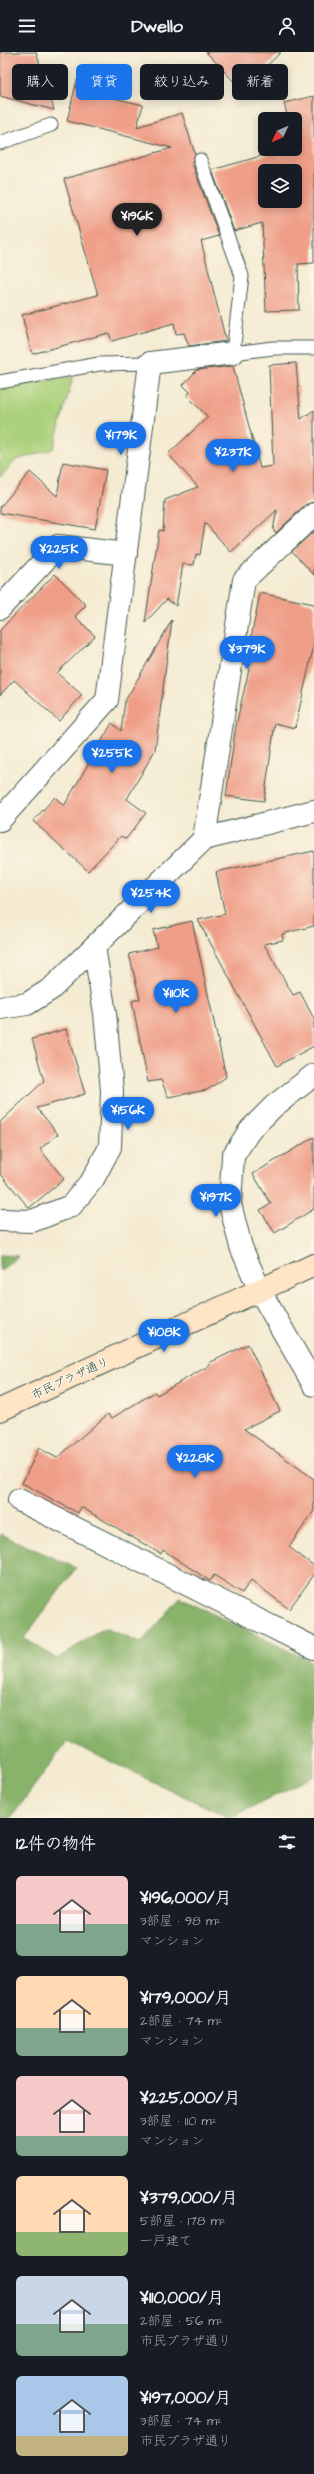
<!DOCTYPE html>
<html lang="ja">
<meta charset="utf-8">
<style>
body{margin:0;font-family:"Architects Daughter","Klee One",sans-serif;background:#242831;color:#f1f3f6;height:100vh;display:flex;flex-direction:column;font-size:15px;white-space:nowrap}
*{box-sizing:border-box;margin:0}
p{font-size:13px;color:#9ea1a6}
.icon{flex:none;width:22px;height:22px;fill:none;stroke:currentColor;stroke-width:2;stroke-linecap:round;stroke-linejoin:round}
.map{position:relative;height:1766px;overflow:hidden}
.sheet{display:flex;flex-direction:column;background:#171b24;flex:1}
.sheet>*{flex:none}
.banner{position:absolute;left:12px;top:12px;width:290px;height:36px;display:flex;gap:8px}
.needle{width:26px;rotate:226deg}
.fabs{position:absolute;left:258px;top:60px;display:grid;gap:8px}
.fabs a{display:grid;place-items:center;width:44px;height:44px;border-radius:6px;background:#171b24;box-shadow:0 2px 10px #0003;font-size:20px}
.price{position:absolute;translate:-50% -34px;padding:0 9px;border-radius:14px;background:#1a73e8;color:#fff;font-size:13px;line-height:26px;filter:drop-shadow(0 1px 2px #0008)}
.price::after{content:'';position:absolute;left:50%;top:24px;width:12px;height:9px;margin-left:-6px;background:inherit;clip-path:polygon(0 0,100% 0,50% 100%)}
.price.current{background:#222;color:#fff}
ul{padding:0;list-style:none}
li{display:flex;align-items:center;gap:12px;height:100px;padding:0 16px}
li span{display:grid;place-items:center;flex:none;width:112px;height:80px;border-radius:6px;color:#555}
li>.icon{margin-inline-start:auto}
span .icon{width:48px;height:48px;fill:#fffc;stroke-width:1}
li b{font-size:17px}
h2{display:flex;justify-content:space-between;align-items:center;height:48px;padding:0 16px;font-size:17px}
.pill{padding:0 14px;border-radius:6px;background:#171b24;box-shadow:0 2px 10px #0003;font-size:14px;line-height:36px}
.pill.current{background:#1a73e8;color:#fff}
header{display:flex;justify-content:space-between;align-items:center;height:52px;padding:0 16px;background:#171b24;font-size:18px;font-weight:800}
.map>svg:first-child{display:block}
</style>
<header><svg class="icon" aria-label="menu" viewBox="0 0 24 24"><path d="M4 6h16M4 12h16M4 18h16"/></svg>Dwello<svg class="icon" aria-label="person" viewBox="0 0 24 24"><circle cx="12" cy="8" r="4"/><path d="M4 21q1-7 8-7t8 7"/></svg></header>
<div class="map">
<svg width="314" height="1766" viewBox="0 0 314 1766">
<rect width="100%" height="100%" fill="#fcf5e5"/>
<filter id="ink" filterUnits="userSpaceOnUse"><feTurbulence type="fractalNoise" baseFrequency=".025" numOctaves="2"/><feDisplacementMap in="SourceGraphic" scale="8" xChannelSelector="R" yChannelSelector="G"/><feConvolveMatrix kernelMatrix="1 2 1 2 8 2 1 2 1" color-interpolation-filters="sRGB"/></filter>
<filter id="wash" filterUnits="userSpaceOnUse"><feTurbulence type="fractalNoise" baseFrequency=".012" numOctaves="4" result="noise"/><feDisplacementMap in="SourceGraphic" scale="16" xChannelSelector="R" yChannelSelector="G"/><feGaussianBlur stdDeviation="0.9" result="paint"/><feColorMatrix in="noise" values="0 0 0 0 0 0 0 0 0 0 0 0 0 0 0 0 0 1.4 0 .05"/><feComposite in="paint" operator="in"/></filter>
<g filter="url(#wash)">
<rect width="100%" height="100%" fill="#f4ebd2"/>
<path fill="#acd17b" stroke="#668758" d="M73 325 53 397 16 408 0 425V335Z"/>
<g fill="#89b36b" stroke="#547850">
<path d="M0 1203 19 1204 0 1219Z"/>
<path d="M0 1482 76 1516 24 1586 57 1607 104 1576 141 1591 180 1546 314 1611V1724L230 1766 67 1689 11 1766H0Z"/>
</g>
<g id="blocks">
<g fill="#ef9f88" fill-rule="evenodd">
<path d="M0 0H36L54 58 0 44Z"/>
<path d="M206 0H281L242 38Z"/>
<path d="M77 28 104 35 102 43 143 53 137 75 182 61 195 102 192 111 219 184 201 189 226 289 189 294 184 281 176 282 174 271 112 289 109 281 32 302 22 263 98 243 64 127 172 96 67 69Z"/>
<path d="M314 44V211L298 212 299 258 266 259 262 171 234 179 212 118 286 97H295V67H288L284 51ZM265 119H295V149H265Z"/>
<path d="M296 311 301 367 314 358V450L305 453 276 481 273 478 277 458 231 500 205 471 200 503 196 502 194 513 183 512 176 554 167 547 145 571 159 478 163 479 165 448 198 435 168 402 208 365 187 344 190 340 183 333 197 318 233 314 260 416 273 414 269 313Z"/>
<path d="M63 410 106 418 95 477 0 461V455L30 420 57 444Z"/>
<path d="M314 479V523L292 499Z"/>
<path d="M55 522 86 553 75 564 95 584 57 621 82 643 59 669 14 628 0 643V578Z"/>
<path d="M260 541 314 552V593L295 676 275 671 264 749 226 744 236 673 256 587 251 586Z"/>
<path d="M172 568 155 698 127 747 146 761 126 787 121 784 88 819 33 769 55 745 64 754 112 671 121 679 125 649Z"/>
<path d="M314 799V874L282 882 283 888 264 892 293 943 300 940 314 967V994L277 1014 198 868 225 862 216 820Z"/>
<path d="M192 869 226 1025 207 1038 168 1045 161 1028 148 1030 132 949 140 947 129 902 157 895 153 878Z"/>
<path d="M66 977 85 1042 37 1056 58 1082 40 1097 64 1127 29 1156 0 1121V1070L44 1029 32 987Z"/>
<path d="M314 1085V1157L275 1181 260 1158 271 1152 253 1122Z"/>
<path d="M248 1292 280 1359 244 1377 314 1427V1459L289 1495 314 1514V1523L289 1557 251 1528 242 1541 214 1523 210 1529 163 1498 161 1502 81 1455 78 1461 22 1431 39 1396 57 1406 108 1362 112 1366 155 1340 157 1343 210 1313 209 1311Z"/>
</g>
</g>
</g>
<g filter="url(#ink)">
<use href="#blocks" fill-opacity="0" stroke="#3f574c" stroke-width="1"/>
<g fill="none" stroke-linecap="round" stroke-linejoin="round">
<g stroke="#3f574c" stroke-width="15">
<g id="lane">
<path d="M0 91 51 73"/>
<path d="M200 108 242 224 233 301 273 296H314"/>
<path d="M0 330 99 312 150 311"/>
</g>
</g>
<g stroke="#3f574c" stroke-width="24">
<g id="street">
<path d="M0 556 58 494 126 502"/>
<path d="M0 768 107 648 150 311 233 301"/>
<path d="M204 787 244 528 314 462"/>
<path d="M0 956 27 952 51 937 204 787 314 759"/>
<path d="M314 1023 274 1054 250 1078 233 1104 230 1152 241 1195 260 1239 314 1333"/>
<path d="M0 1168 32 1169 71 1154 93 1127 110 1095 112 1039 105 961 94 895"/>
<path d="M19 1448 314 1596"/>
</g>
</g>
<g stroke="#3f574c" stroke-width="24">
<path id="secondary" d="M0 1358 314 1213"/>
</g>
<use href="#lane" stroke="#fff" stroke-width="13"/>
<use href="#street" stroke="#fff" stroke-width="22"/>
<use href="#secondary" stroke="#ffe4c6" stroke-width="22"/>
</g>
</g>
<g text-anchor="middle" stroke-width="3" stroke-linejoin="round" paint-order="stroke">
<g font-size="12" fill="#1f3d34" stroke="#fcf5e5">
<text transform="translate(70 1326) rotate(-25)" y="4">市民プラザ通り</text>
</g>
</g>
</svg>
<div class="fabs">
<a><svg class="needle" viewBox="-14 -14 28 28"><path d="M0-13l5 13h-10z" fill="#e53935"/><path d="M0 13l5-13h-10z" fill="#9ea1a6"/></svg></a>
<a><svg class="icon" aria-label="layers" viewBox="0 0 24 24"><path d="M12 4l9 5-9 5-9-5zM3 14l9 5 9-5"/></svg></a>
</div>
<b class="price current" style="left:137px;top:185px">¥196K</b>
<b class="price" style="left:121px;top:404px">¥179K</b>
<b class="price" style="left:233px;top:421px">¥237K</b>
<b class="price" style="left:59px;top:518px">¥225K</b>
<b class="price" style="left:247px;top:618px">¥379K</b>
<b class="price" style="left:112px;top:722px">¥255K</b>
<b class="price" style="left:151px;top:862px">¥254K</b>
<b class="price" style="left:176px;top:962px">¥110K</b>
<b class="price" style="left:128px;top:1079px">¥156K</b>
<b class="price" style="left:216px;top:1166px">¥197K</b>
<b class="price" style="left:164px;top:1301px">¥108K</b>
<b class="price" style="left:195px;top:1427px">¥228K</b>
<div class="banner">
<a class="pill">購入</a>
<a class="pill current">賃貸</a>
<a class="pill">絞り込み</a>
<a class="pill">新着</a>
</div>
</div>
<section class="sheet">
<h2>12件の物件<svg class="icon" aria-label="filters" viewBox="0 0 24 24"><path d="M4 7h16M4 17h16"/><circle cx="9" cy="7" r="2"/><circle cx="15" cy="17" r="2"/></svg></h2>
<ul>
<li><span style="background:linear-gradient(#f6c9c9 60%,#7fa58c 0)"><svg class="icon" aria-label="home" viewBox="0 0 24 24"><path d="M3 11l9-7 9 7M6 9v11h12V9"/></svg></span><div><b>¥196,000/月</b><p>3部屋 · 98 m²</p><p>マンション</p></div></li>
<li><span style="background:linear-gradient(#ffd9b3 65%,#7fa58c 0)"><svg class="icon" aria-label="home" viewBox="0 0 24 24"><path d="M3 11l9-7 9 7M6 9v11h12V9"/></svg></span><div><b>¥179,000/月</b><p>2部屋 · 74 m²</p><p>マンション</p></div></li>
<li><span style="background:linear-gradient(#f6c9c9 75%,#7fa58c 0)"><svg class="icon" aria-label="home" viewBox="0 0 24 24"><path d="M3 11l9-7 9 7M6 9v11h12V9"/></svg></span><div><b>¥225,000/月</b><p>3部屋 · 110 m²</p><p>マンション</p></div></li>
<li><span style="background:linear-gradient(#ffd9b3 70%,#8fb573 0)"><svg class="icon" aria-label="home" viewBox="0 0 24 24"><path d="M3 11l9-7 9 7M6 9v11h12V9"/></svg></span><div><b>¥379,000/月</b><p>5部屋 · 178 m²</p><p>一戸建て</p></div></li>
<li><span style="background:linear-gradient(#c9d6e8 60%,#7fa58c 0)"><svg class="icon" aria-label="home" viewBox="0 0 24 24"><path d="M3 11l9-7 9 7M6 9v11h12V9"/></svg></span><div><b>¥110,000/月</b><p>2部屋 · 56 m²</p><p>市民プラザ通り</p></div></li>
<li><span style="background:linear-gradient(#a9c7e8 75%,#c2b280 0)"><svg class="icon" aria-label="home" viewBox="0 0 24 24"><path d="M3 11l9-7 9 7M6 9v11h12V9"/></svg></span><div><b>¥197,000/月</b><p>3部屋 · 74 m²</p><p>市民プラザ通り</p></div></li>
</ul>
</section>
